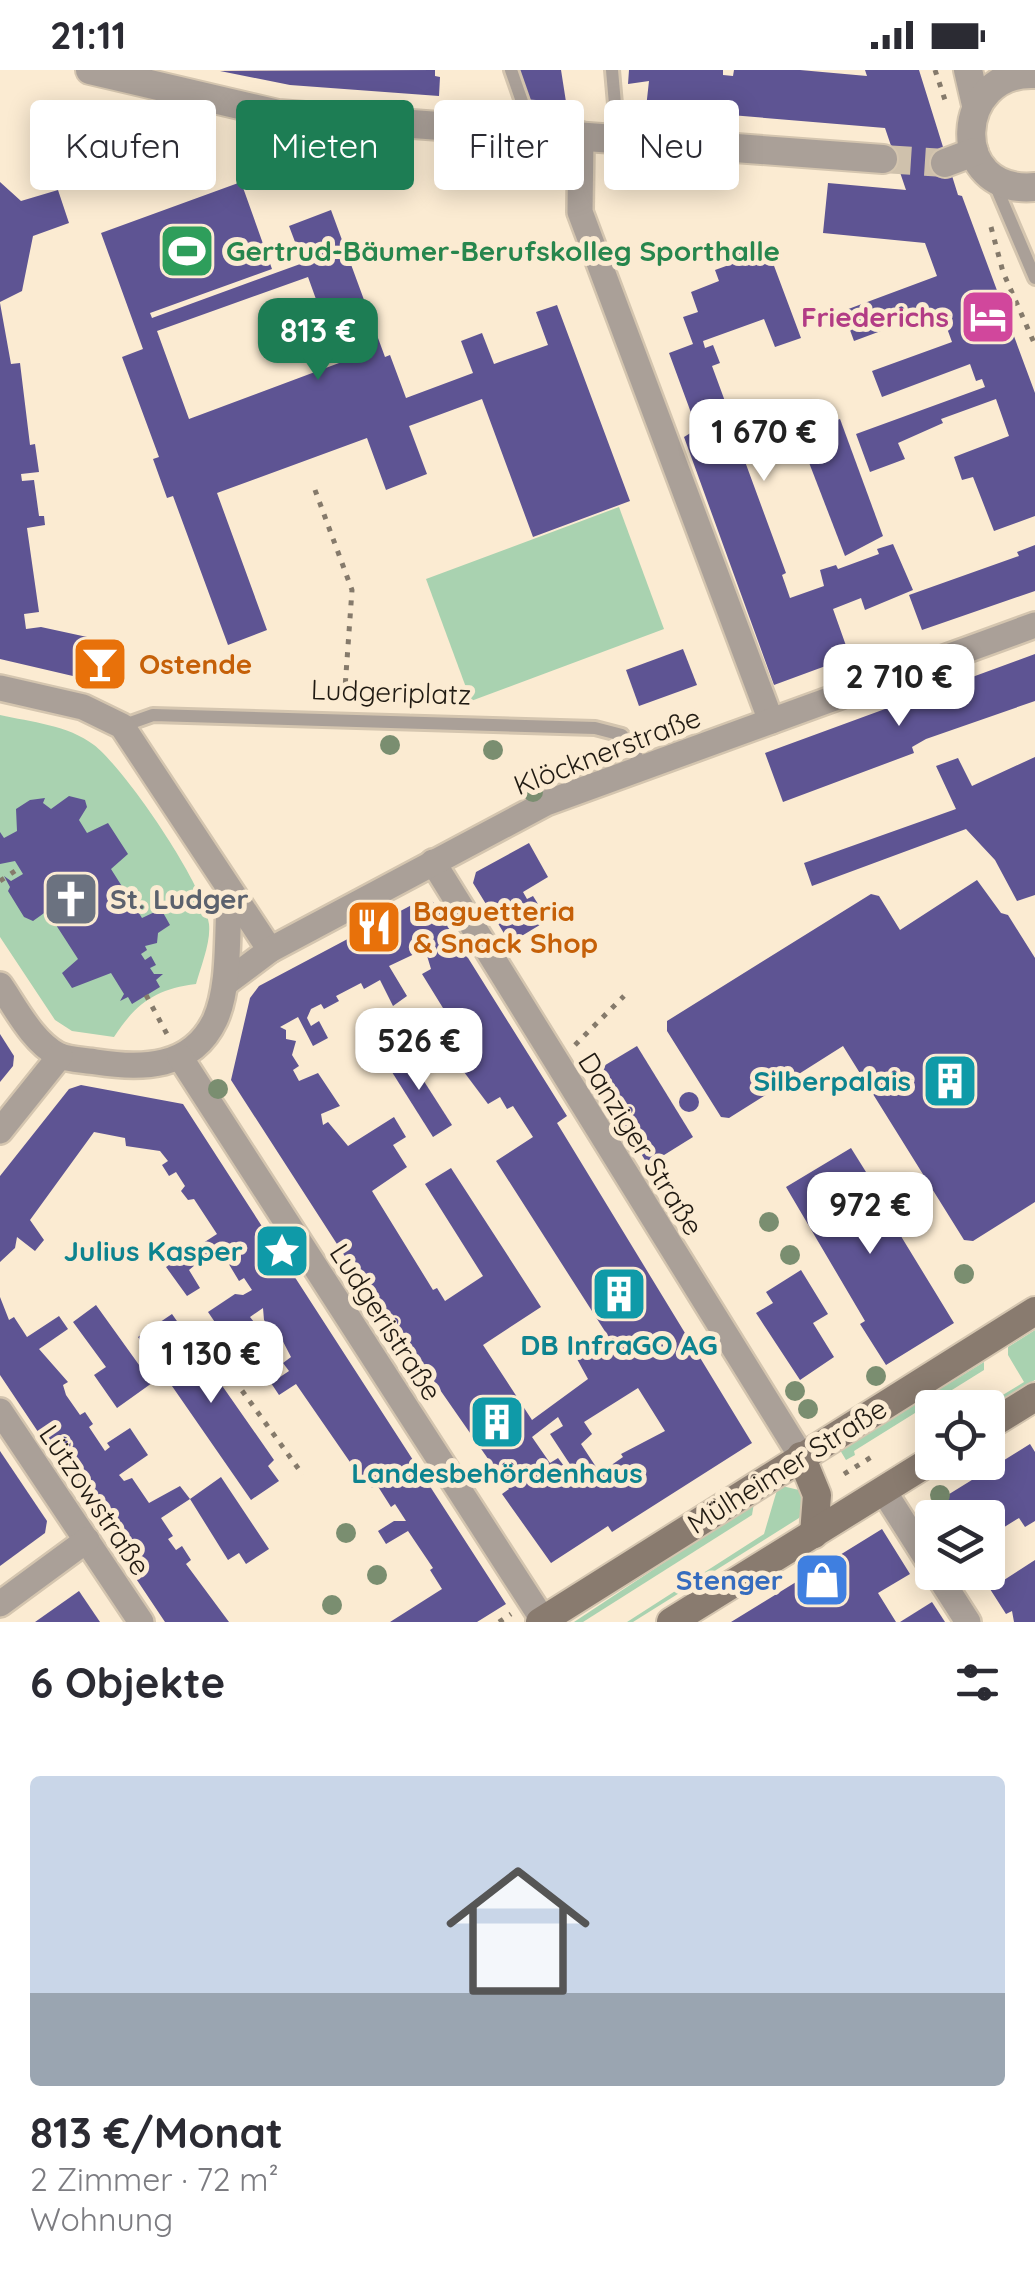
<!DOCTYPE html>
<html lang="de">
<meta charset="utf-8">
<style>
body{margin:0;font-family:Quicksand,sans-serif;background:#f2f2f3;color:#2b2b33;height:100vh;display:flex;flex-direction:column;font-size:38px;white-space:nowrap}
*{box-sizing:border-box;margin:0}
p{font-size:32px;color:#7c7c81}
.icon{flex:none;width:55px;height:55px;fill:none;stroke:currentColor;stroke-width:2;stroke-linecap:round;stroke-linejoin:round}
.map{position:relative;height:1552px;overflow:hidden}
.details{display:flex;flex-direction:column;background:#fff;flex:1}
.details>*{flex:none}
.hud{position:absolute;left:30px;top:30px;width:975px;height:90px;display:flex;gap:20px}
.buttons{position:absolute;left:915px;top:1320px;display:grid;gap:20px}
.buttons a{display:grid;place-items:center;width:90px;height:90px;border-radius:10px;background:#fff;box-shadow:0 5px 25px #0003;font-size:50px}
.price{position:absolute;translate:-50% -85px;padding:0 22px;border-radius:20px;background:#fff;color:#222;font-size:32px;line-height:65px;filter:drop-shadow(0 2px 5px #0008)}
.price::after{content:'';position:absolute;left:50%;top:60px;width:30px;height:22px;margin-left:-15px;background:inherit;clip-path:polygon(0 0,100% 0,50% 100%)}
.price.current{background:#1d7d54;color:#fff}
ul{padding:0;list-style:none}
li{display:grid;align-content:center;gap:20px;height:530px;padding:0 30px}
li span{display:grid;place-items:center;height:310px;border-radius:10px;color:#555}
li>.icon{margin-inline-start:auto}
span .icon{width:180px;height:180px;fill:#fffc;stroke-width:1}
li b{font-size:42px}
h2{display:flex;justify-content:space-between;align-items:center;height:120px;padding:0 30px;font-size:42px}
.chip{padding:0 35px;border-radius:10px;background:#fff;box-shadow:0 5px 25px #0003;font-size:35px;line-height:90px}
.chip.current{background:#1d7d54;color:#fff}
.status{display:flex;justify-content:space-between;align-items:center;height:70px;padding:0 50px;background:#fff;direction:ltr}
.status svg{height:28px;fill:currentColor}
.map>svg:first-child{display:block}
</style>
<div class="status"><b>21:11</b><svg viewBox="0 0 49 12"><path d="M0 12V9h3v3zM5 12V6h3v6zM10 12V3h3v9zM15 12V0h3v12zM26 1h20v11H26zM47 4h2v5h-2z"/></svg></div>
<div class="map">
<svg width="1035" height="1552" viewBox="0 0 1035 1552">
<rect width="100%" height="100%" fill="#fbebd2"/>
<g fill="#a9d2b0">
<path d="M619 437 664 559 471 631 426 509Z"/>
<path d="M0 645C31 652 68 655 94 675 125 699 206 817 209 854 211 872 201 896 196 914 156 919 136 933 114 967L72 961 55 950 0 867Z"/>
<path d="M1035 1260V1310L988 1339 983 1337 1024 1312 1008 1285V1277Z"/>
<path d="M984 1292V1300L854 1381 855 1385 846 1390 840 1380Z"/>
<path d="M782 1416 799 1420 805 1439 799 1448 633 1552H627L764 1464 777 1420Z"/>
<path d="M754 1433 752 1445 583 1552H574Z"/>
</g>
<g fill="#5e5493" fill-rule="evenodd">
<path d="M435 0V6L440 7 439 26 290 15 220 1Z"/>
<path d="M515 0H561L566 32 521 29Z"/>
<path d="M629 0H723V5L733 6 734 0H800L867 6 865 0H919L958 125 962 126 1035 323V446L994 461 973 407 962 410 954 387 1009 366 996 329 941 349 943 353 898 373 905 389 870 402 856 364 985 317 982 309 976 311 970 294 882 327 872 301 952 272 940 239 854 271 843 241 937 206 925 173 823 163 828 113 906 120 885 58 646 38 649 11 628 14Z"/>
<path d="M0 112 21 131 58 120 69 153 33 166 22 221 0 232Z"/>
<path d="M241 112 272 199 150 243 152 248 303 193 289 156 331 140 385 287 390 285 406 328 473 303 461 271 482 263 494 294 548 275 536 242 557 235 630 431 533 467 482 329 409 356 427 404 386 420 367 368 217 423 267 560 228 575 173 426 167 428 153 389 159 387 122 287 143 279 101 163ZM308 207 339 293 189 349 157 261Z"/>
<path d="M764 169 801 268 775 277 764 249 703 271 705 278 713 275 720 293 712 296 726 334 731 331 737 345 729 348 786 503 782 505 790 528 824 516 820 500 836 495 838 499 879 484 877 479 893 474 913 520 865 540 861 528 833 539 850 587 774 615 684 367 697 359 669 283 693 274 683 247 698 242 691 222 719 211 715 200 740 191 736 179Z"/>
<path d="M0 233 11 294 20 293 30 375 35 374 39 402 21 404 22 411 34 410 39 446H44L45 455 27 458 39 542 24 544 26 559 41 557 124 575 120 617 0 589Z"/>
<path d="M840 349 883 466 845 486 798 364Z"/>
<path d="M1035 475V521L922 560 909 525 1019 486 1017 482Z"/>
<path d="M683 579 697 615 639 636 626 600Z"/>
<path d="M1035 584V631L926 669 912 677 914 683 783 732 765 683Z"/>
<path d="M1035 687V825L1017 831 995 790 966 759 812 816 804 793 956 739 936 696 958 688 972 716Z"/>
<path d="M69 726 85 730 87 737 79 750 87 763 108 753 128 784 111 799 142 848 161 839 170 855 158 863 157 873 145 876 147 880 141 884 145 890 151 886 156 895 150 898 154 904H163L156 910 160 917 132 934 128 927 120 931 124 924 111 903 72 918 62 903 78 889 47 841 33 851 24 847 8 821 10 817 4 806 11 811 23 804 15 791 0 794V762L4 768 17 761 16 739 30 730 45 728 43 733 51 739Z"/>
<path d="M529 773 548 807 523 822 527 829 533 826 548 850 510 873 473 813 476 802Z"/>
<path d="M977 810 1001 843 1008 845 1035 888V1132L973 1171 964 1170 843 976 729 1048 721 1047 667 961V951L871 824 879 826 900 860Z"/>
<path d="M423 829 433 832 567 1046 557 1053 752 1373 612 1462 608 1456 551 1493 502 1424 509 1419 413 1281 408 1284 231 1010 250 928 259 916ZM425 879 431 899 422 904 472 985 462 991 464 1002 488 1034 500 1027 507 1039 513 1036 533 1067 496 1091 615 1277 609 1280 604 1272 577 1289 588 1309 532 1350 483 1275 541 1237 451 1098 425 1114 483 1206 445 1231 437 1218 433 1220 372 1121 407 1097 393 1075 406 1067 394 1047 348 1076 328 1052 323 1055 321 1044 340 1036 318 1003 299 1011 293 1000 299 996 292 985 296 971 286 969V960L280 957 298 947 313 976 328 968 319 951 311 956 307 948 311 939 321 934 324 939 339 931 336 926 361 913 364 919 380 910 393 936 407 926 389 896ZM638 1318 665 1361 621 1384 623 1387 600 1403 581 1374 592 1364 584 1352ZM558 1347 563 1356 550 1364 577 1405 573 1408 558 1388 550 1393 532 1367Z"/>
<path d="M0 964 14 986 13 996 0 1012Z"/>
<path d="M637 976 693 1067 648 1095 592 1003Z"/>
<path d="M404 980 452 1055 433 1067 385 991Z"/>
<path d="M81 1015 183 1034 506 1534 477 1552H390L442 1519 430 1500 433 1498 408 1461 386 1474 378 1461 394 1451H406L395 1434 391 1437 377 1415 372 1418 364 1406 361 1408 296 1314 279 1325 271 1313 289 1301 283 1293 291 1287 276 1258 271 1259 264 1250 263 1238 250 1247 254 1252 227 1270 208 1242 235 1224 243 1225 252 1220 244 1208 239 1211 218 1176 189 1200 200 1218 187 1226 166 1197 217 1164 194 1129 188 1130 181 1121 185 1116 176 1102 169 1106 162 1095 168 1091 160 1081 126 1076 125 1068 94 1062 30 1150 44 1170 35 1181 17 1167 15 1178 0 1192V1106L69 1019Z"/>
<circle cx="689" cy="1032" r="10"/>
<path d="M851 1078 876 1118 868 1123 874 1122 954 1253 886 1295 860 1254 865 1251 786 1117Z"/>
<path d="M801 1200 828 1244 813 1253 834 1287 800 1310 756 1243 773 1233 766 1222Z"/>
<path d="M0 1227 9 1250 14 1247 27 1267 59 1246 68 1259 39 1279 68 1312 63 1315 66 1325 80 1345 85 1342 93 1354 89 1357 105 1381 110 1377 107 1373 130 1358 148 1385 119 1405 124 1411 132 1408 149 1433 180 1416 190 1429 161 1448 173 1466 168 1469 176 1480 182 1476 191 1490 186 1494 229 1552H165L0 1305Z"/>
<path d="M96 1235 152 1313 117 1338 94 1305 106 1297 73 1252Z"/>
<path d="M172 1244 274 1390 268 1396 279 1411 251 1430 138 1267Z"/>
<path d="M1030 1374 1035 1382V1451L1025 1457 1019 1448 988 1467V1448H959L946 1426Z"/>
<path d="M0 1381 47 1451 45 1463 0 1496Z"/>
<path d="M221 1407 269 1479 246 1494 239 1483 228 1490 190 1429Z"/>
<path d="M882 1459 910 1504 878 1523 896 1552H731Z"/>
<path d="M1035 1490V1552H1014L1012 1541 1006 1544 990 1519Z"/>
<path d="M79 1521 100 1552H35Z"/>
<path d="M932 1532 945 1552H900Z"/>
</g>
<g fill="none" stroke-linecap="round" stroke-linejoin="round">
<path stroke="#cfc1ac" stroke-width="28" stroke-dasharray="28 14" stroke-linecap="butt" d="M883 89 945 93"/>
<g stroke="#d4c5af" stroke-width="18">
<g id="service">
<path d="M511 0 526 43V61"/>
<path d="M612 0 618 68"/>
<path d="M994 112 1035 208"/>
<path d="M122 656 153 645 595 658 622 665 643 696"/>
</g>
</g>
<g stroke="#d4c5af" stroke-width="30">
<g id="minor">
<path d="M581 65 580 142 771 651"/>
<path d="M0 618 83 637 122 656 270 880"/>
<path d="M433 792 801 1386"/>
<path d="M226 913 270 880 546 733 1035 555"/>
<path d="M0 915C16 938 32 971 58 985 68 990 84 990 96 992 141 999 192 999 215 950 231 915 226 861 230 822"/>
<path d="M180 987 543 1550"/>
<path d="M0 1061 60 986"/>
<path d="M0 1341 141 1552"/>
<path d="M883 1420 932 1497"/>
<path d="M936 1502 968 1552"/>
<path d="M0 1534 87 1470"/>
</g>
</g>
<g stroke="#d4c5af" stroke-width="32">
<g id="tertiary">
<path d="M90 0 278 44 883 89"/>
<path d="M968 0 976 35"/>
<path d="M1035 4C954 0 946 125 1035 117"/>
<path d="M945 93 974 82"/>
</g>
</g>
<g stroke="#d4c5af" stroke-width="32">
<g id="secondary">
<path d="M988 1356 1035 1327"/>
<path d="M801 1386 817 1425 814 1464"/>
<path d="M540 1552 1035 1241"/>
<path d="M671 1552 932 1390"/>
</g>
</g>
<g stroke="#857a6b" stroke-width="5" stroke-dasharray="5 8" stroke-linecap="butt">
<path d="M935 0 945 30"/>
<path d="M991 157 1003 202 1035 275"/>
<path d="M315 420 352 520 344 632"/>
<path d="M0 811 15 801 19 807"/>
<path d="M146 925 168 966"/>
<path d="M575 975 624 926"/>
<path d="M204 1268 303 1405"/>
<path d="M844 1404 873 1386"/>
<path d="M499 1552 511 1544"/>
</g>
<use href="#service" stroke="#aaa098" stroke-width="12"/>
<use href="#minor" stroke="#aaa098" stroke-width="25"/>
<use href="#tertiary" stroke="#aaa098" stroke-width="28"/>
<use href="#secondary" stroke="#897b6f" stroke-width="28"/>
</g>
<g fill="#7a8e70">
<circle cx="390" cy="675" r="10"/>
<circle cx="493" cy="680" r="10"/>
<circle cx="533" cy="722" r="10"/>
<circle cx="218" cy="1019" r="10"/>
<circle cx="769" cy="1152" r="10"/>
<circle cx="790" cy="1185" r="10"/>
<circle cx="964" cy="1204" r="10"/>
<circle cx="876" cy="1306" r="10"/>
<circle cx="795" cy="1321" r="10"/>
<circle cx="808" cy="1339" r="10"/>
<circle cx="940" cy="1425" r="10"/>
<circle cx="346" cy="1463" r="10"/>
<circle cx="377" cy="1505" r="10"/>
<circle cx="332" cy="1535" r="10"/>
</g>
<defs>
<g id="stadium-square" transform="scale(2.875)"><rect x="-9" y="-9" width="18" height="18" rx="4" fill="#2e9e5b" stroke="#fbebd2"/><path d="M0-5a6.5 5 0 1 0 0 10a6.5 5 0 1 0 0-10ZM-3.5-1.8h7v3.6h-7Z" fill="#fff"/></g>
<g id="hotel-square" transform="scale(2.875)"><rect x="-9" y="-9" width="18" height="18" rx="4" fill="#d1479c" stroke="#fbebd2"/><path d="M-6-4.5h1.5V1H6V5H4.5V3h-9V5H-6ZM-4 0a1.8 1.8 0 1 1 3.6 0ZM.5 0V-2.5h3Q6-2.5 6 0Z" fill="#fff"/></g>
<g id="bar-square" transform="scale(2.875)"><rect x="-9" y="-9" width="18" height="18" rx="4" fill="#e8710a" stroke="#fbebd2"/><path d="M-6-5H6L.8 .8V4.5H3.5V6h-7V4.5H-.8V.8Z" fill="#fff"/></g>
<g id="church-square" transform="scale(2.875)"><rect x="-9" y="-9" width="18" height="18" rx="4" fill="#6b7280" stroke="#fbebd2"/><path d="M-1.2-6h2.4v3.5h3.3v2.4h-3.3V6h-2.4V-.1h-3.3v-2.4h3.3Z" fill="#fff"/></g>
<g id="restaurant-square" transform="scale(2.875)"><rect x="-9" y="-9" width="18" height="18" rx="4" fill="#e8710a" stroke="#fbebd2"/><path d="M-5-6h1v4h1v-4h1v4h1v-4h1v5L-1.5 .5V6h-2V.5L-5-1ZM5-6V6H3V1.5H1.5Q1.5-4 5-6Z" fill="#fff"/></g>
<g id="building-square" transform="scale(2.875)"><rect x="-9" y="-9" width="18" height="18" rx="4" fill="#0f9aa8" stroke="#fbebd2"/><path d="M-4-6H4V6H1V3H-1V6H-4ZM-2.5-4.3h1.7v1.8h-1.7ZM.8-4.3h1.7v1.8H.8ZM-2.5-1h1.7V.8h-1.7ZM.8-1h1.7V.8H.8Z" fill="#fff"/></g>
<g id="sight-square" transform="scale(2.875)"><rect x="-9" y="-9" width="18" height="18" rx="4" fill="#0f9aa8" stroke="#fbebd2"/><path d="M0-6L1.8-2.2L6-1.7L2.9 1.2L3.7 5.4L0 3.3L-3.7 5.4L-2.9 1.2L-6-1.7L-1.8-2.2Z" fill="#fff"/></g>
<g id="shop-square" transform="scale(2.875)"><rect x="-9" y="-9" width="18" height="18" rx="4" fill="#3f7fe0" stroke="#fbebd2"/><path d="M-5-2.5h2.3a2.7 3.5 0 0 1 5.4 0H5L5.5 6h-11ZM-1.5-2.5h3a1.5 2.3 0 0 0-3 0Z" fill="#fff"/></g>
</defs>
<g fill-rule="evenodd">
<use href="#stadium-square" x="187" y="181"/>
<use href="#hotel-square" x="988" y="247"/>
<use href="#bar-square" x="100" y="594"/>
<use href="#church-square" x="71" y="829"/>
<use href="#restaurant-square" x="374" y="857"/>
<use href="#building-square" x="950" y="1011"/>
<use href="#sight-square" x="282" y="1181"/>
<use href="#building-square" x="619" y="1224"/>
<use href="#building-square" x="497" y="1352"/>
<use href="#shop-square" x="822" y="1510"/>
</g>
<g text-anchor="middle" stroke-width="10" stroke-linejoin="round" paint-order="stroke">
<g font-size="28" font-weight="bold" fill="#27864d" stroke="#fbebd2" text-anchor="start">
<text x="226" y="191">Gertrud-Bäumer-Berufskolleg Sporthalle</text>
</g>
<g font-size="28" font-weight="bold" fill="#b23c85" stroke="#fbebd2" text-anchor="end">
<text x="949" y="257">Friederichs</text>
</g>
<g font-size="28" font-weight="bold" fill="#c56008" stroke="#fbebd2" text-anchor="start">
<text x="139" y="604">Ostende</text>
<text x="413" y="851">Baguetteria<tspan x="413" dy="32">&amp; Snack Shop</tspan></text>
</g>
<g font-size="28" fill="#201a12" stroke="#fbebd2">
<text transform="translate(391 622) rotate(2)" y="10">Ludgeriplatz</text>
<text transform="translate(607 681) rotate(-21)" y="10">Klöcknerstraße</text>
<text transform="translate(641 1074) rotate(58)" y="10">Danziger Straße</text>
<text transform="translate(386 1252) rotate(57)" y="10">Ludgeristraße</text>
<text transform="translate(787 1396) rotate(-32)" y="10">Mülheimer Straße</text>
<text transform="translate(95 1430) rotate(56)" y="10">Lützowstraße</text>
</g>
<g font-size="28" font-weight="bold" fill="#5b616d" stroke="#fbebd2" text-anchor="start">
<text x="110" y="839">St. Ludger</text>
</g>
<g font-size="28" font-weight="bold" fill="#0d838f" stroke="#fbebd2" text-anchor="end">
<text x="911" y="1021">Silberpalais</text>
<text x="243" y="1191">Julius Kasper</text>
<text x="619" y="1285" text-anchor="middle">DB InfraGO AG</text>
<text x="497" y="1413" text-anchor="middle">Landesbehördenhaus</text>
</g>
<g font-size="28" font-weight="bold" fill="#366cbe" stroke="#fbebd2" text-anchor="end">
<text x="783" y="1520">Stenger</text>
</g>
</g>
</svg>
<div class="buttons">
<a><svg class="icon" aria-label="locate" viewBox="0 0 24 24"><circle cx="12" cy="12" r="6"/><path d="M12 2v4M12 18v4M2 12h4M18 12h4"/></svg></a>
<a><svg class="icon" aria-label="layers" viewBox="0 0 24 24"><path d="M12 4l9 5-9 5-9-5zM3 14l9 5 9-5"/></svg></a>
</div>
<b class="price current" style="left:318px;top:313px">813 €</b>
<b class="price" style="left:764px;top:414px">1 670 €</b>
<b class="price" style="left:899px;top:659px">2 710 €</b>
<b class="price" style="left:419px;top:1023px">526 €</b>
<b class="price" style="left:870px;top:1187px">972 €</b>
<b class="price" style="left:211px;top:1336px">1 130 €</b>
<div class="hud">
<a class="chip">Kaufen</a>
<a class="chip current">Mieten</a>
<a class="chip">Filter</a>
<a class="chip">Neu</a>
</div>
</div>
<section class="details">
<h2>6 Objekte<svg class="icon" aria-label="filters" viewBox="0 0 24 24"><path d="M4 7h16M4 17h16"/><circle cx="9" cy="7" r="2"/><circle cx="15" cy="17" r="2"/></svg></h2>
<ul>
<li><span style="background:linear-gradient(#c9d6e8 70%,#9aa5b1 0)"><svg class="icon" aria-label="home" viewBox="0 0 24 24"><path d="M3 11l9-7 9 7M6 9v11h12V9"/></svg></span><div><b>813 €/Monat</b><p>2 Zimmer · 72 m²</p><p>Wohnung</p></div></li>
</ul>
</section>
